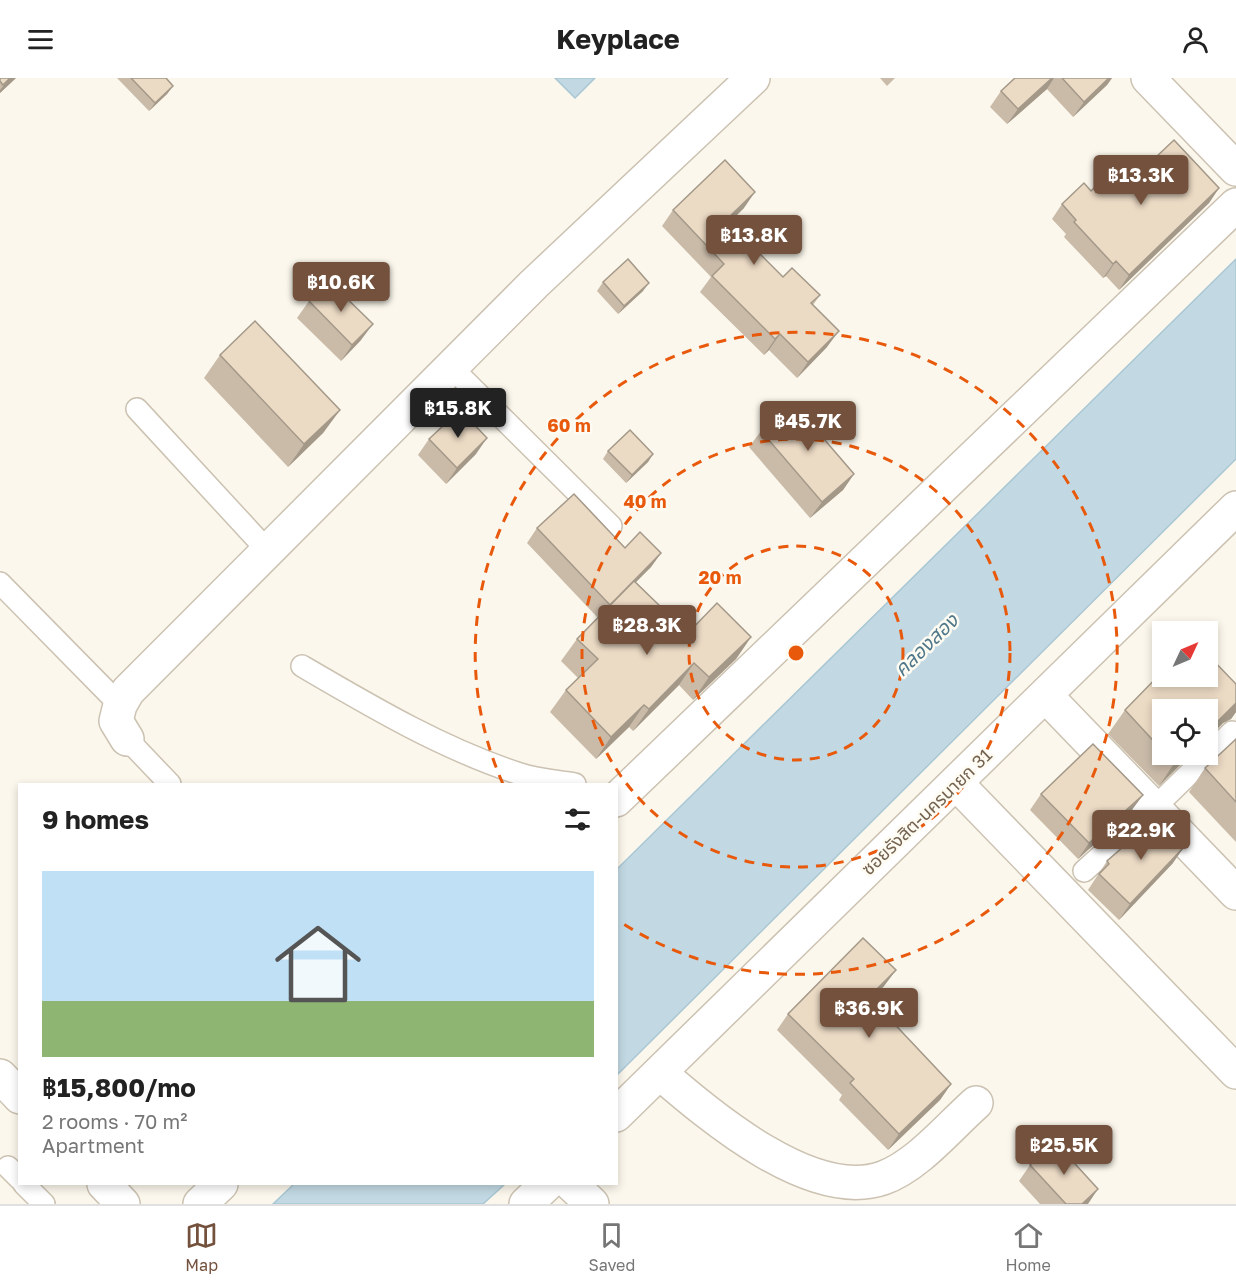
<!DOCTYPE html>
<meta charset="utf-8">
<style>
body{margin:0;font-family:"Golos Text","Noto Sans Thai",sans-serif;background:#f6f6f6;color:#222;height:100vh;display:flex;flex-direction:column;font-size:22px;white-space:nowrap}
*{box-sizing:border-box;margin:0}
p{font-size:20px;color:#767676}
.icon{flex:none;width:33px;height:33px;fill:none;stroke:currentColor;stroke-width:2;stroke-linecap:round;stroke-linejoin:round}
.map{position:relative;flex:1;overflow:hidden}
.details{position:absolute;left:18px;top:705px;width:600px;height:402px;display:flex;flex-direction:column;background:#fff;border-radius:0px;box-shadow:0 3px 9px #0003}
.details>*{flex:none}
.needle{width:39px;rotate:46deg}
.buttons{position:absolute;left:1152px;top:543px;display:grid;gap:12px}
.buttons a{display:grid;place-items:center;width:66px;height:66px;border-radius:0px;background:#fff;box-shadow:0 3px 9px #0003;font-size:30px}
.price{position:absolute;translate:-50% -51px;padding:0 14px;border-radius:6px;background:#73513d;color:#fff;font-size:20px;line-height:39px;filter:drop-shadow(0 2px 3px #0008)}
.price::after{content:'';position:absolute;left:50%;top:36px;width:18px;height:14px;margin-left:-9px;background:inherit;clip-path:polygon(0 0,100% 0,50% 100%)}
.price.current{background:#222;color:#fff}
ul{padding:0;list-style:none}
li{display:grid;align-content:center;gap:12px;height:318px;padding:0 24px}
li span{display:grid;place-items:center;height:186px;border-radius:0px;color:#555}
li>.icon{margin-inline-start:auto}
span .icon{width:108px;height:108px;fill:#fffc;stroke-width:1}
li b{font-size:26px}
h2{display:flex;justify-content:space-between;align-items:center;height:72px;padding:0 24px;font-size:26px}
header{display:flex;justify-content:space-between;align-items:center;height:78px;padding:0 24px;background:#fff;font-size:27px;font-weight:700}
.dock{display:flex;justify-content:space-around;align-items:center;height:84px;border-top:2px solid #e0e0e0;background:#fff;font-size:16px;color:#767676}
.dock a{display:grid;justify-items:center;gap:3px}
.dock .current{color:#73513d}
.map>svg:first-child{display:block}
</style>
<header><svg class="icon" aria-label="menu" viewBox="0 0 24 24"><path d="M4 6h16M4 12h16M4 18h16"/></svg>Keyplace<svg class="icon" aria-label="person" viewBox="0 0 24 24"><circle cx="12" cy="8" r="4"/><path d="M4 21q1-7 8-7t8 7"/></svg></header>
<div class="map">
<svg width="1236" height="1126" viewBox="0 0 1236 1126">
<rect width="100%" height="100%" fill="#fbf7ec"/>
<g fill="#c2d9e3" stroke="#a9c7d4" stroke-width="1.5">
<path d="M555 0H595L575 20Z"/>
<path d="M1236 181V381L617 997V791Z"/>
<path d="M294 1106H505L483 1126H273Z"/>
</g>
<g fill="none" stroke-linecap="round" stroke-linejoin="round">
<g stroke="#ccc2b2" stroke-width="24">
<g id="service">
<path d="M451 289 611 448"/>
<path d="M137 331 267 472"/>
<path d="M0 505 120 627"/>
<path d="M302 588C372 629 443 671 520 696 538 702 557 703 575 706"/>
<path d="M127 661 170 706"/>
<path d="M1084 793 1153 731 1232 654"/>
<path d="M8 1089 20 1101"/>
<path d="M24 1106 44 1126"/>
</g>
</g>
<g stroke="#ccc2b2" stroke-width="36">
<g id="minor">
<path d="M1148 0 1236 91"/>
<path d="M1046 618 1236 815"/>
<path d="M127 661 116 643 120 627 128 613 534 206 753 0"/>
<path d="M956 705 1236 994"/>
<path d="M660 995C710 1038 812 1125 883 1100 917 1088 949 1049 976 1025"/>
<path d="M0 998 20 1019"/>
<path d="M104 1106 123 1126"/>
<path d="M571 1106 592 1126"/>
</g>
</g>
<g stroke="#ccc2b2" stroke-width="36">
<g id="tertiary">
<path d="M616 722 1236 127"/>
<path d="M616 1037 1236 430"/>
<path d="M200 1126 221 1106"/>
<path d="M526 1126 547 1106"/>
</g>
</g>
<use href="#service" stroke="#fff" stroke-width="21"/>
<use href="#minor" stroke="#fff" stroke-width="33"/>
<use href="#tertiary" stroke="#fff" stroke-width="33"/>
</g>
<g fill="#cabba9">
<path d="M0 0H16L0 15Z"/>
<path d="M117 0H166L173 8 167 16 149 33Z"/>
<path d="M880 0H895L887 8Z"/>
<path d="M1015 0H1112L1107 7 1073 39 1047 11 1007 46 990 29 1001 13Z"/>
<path d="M1137 97 1219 110 1209 125 1119 212 1106 198 1103 200 1064 159 1066 156 1052 141 1062 126 1091 113Z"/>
<path d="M744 130 729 145 783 199 820 217 813 227 827 269 797 300 769 272 764 277 700 214 711 199 662 148 673 132Z"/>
<path d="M603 204 643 213 618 236 597 213Z"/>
<path d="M309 223 361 262 341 283 297 240Z"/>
<path d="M220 277 340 332 323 355 288 389 204 300Z"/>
<path d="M761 353 854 396 843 412 810 440 749 369Z"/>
<path d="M429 361 476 376 446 406 418 377Z"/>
<path d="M608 373 653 376 648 384 626 405 603 381Z"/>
<path d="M537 450 625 470 661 475 651 489 636 504 688 555 751 559 736 581 693 622 679 607 633 653 629 649 596 681 550 634 566 612 578 600 561 583 577 561 598 540 527 465Z"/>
<path d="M1236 606V634L1231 641 1223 645 1208 660V632H1162V676H1191L1159 708 1108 656 1125 632Z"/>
<path d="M1236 661V764L1189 714 1205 690Z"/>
<path d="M1041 716 1143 717 1131 733 1078 781 1030 732Z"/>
<path d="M1107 783 1173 785 1119 842 1088 812Z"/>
<path d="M896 892 884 908 871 921 951 1006 940 1022 888 1072 839 1022 842 1017 777 952 788 936Z"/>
<path d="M1030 1087 1088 1126H1040L1019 1103Z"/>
</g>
<g fill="#a49989">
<path d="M10 0H16L0 15V12Z"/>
<path d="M1052 0H1054L1047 11 1007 46 1018 31Z"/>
<path d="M1109 0H1112L1107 7 1073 39 1084 24Z"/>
<path d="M173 8 167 16 149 33 155 25Z"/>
<path d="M1219 110 1209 125 1119 212 1129 197Z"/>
<path d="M755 114 744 130 715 158 726 142Z"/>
<path d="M1116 183 1106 198 1103 200 1113 186Z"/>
<path d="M649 205 643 213 618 236 624 228Z"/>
<path d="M373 246 361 262 341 283 352 267Z"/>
<path d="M839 253 827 269 797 300 808 284Z"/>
<path d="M780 256 769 272 764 277 775 261Z"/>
<path d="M340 332 323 355 288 389 304 366Z"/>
<path d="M487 360 476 376 446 406 457 390Z"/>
<path d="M653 376 648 384 626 405 632 397Z"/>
<path d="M854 396 843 412 810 440 822 424Z"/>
<path d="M661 475 651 489 599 541 610 527Z"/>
<path d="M751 559 736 581 693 622 709 599Z"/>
<path d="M694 585 679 607 633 653 649 631Z"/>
<path d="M1236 625V634L1231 641 1223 645 1208 660V653Z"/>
<path d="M644 627 629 649 596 681 611 659Z"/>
<path d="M1183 676H1191L1159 708 1175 684Z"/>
<path d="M1143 717 1131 733 1078 781 1089 765Z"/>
<path d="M1184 769 1173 785 1119 842 1130 826Z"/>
<path d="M896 892 884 908 858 935 869 919Z"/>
<path d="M951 1006 940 1022 888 1072 899 1056Z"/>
<path d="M1098 1111 1088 1126H1082Z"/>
</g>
<g fill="#ebdac4" stroke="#a49989" stroke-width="1.5">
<path d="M0 0H10L3 7 0 3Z"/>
<path d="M131 0H166L173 8 155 25Z"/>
<path d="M1015 0H1052L1018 31 1001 13Z"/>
<path d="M1062 0H1109L1084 24Z"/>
<path d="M1174 62 1219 110 1129 197 1116 183 1113 186 1074 144 1076 142 1062 126 1084 105 1091 113 1123 82 1137 97Z"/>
<path d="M725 82 755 114 726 142 783 199 792 190 820 217 811 225 839 253 808 284 780 256 775 261 712 198 724 186 673 132Z"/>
<path d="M628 181 649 205 624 228 603 204Z"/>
<path d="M329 203 373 246 352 267 309 223Z"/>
<path d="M255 243 340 332 304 366 220 277Z"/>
<path d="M793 325 854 396 822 424 761 353Z"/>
<path d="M460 332 487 360 457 390 429 361Z"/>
<path d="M630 352 653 376 632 397 608 373Z"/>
<path d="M574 416 625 470 640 454 661 475 610 527 537 450Z"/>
<path d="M634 503 688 555 717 525 751 559 709 599 694 585 649 631 644 627 611 659 566 612 598 581 577 561Z"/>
<path d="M1208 577 1236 606V625L1208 653V632H1162V672L1125 632 1162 594V598H1208Z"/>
<path d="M1236 661V724L1205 690Z"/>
<path d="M1093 666 1143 717 1089 765 1041 716Z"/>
<path d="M1167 676H1183L1175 684Z"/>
<path d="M1155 741 1184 769 1130 826 1099 796 1109 786 1107 783Z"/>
<path d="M863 860 896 892 869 919 951 1006 899 1056 850 1005 854 1001 788 936Z"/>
<path d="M1055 1064 1098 1111 1082 1126H1066L1030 1087Z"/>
</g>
<g fill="none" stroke="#e8590c" stroke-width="3" stroke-dasharray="10 8">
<circle cx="796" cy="575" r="107"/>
<circle cx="796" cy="575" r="214"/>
<path d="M503 706A321 321 0 1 1 619 843"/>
</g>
<g text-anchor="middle" stroke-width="5" stroke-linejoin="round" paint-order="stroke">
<g font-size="18" fill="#746351" stroke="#fefbf2">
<text transform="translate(927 734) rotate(-44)" y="6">ซอยรังสิต-นครนายก 31</text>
</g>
<g font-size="20" font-style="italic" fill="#50788b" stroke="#fefbf2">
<text transform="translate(926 567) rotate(-44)" y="7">คลองสอง</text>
</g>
</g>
<circle cx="796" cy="575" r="9" fill="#e8590c" stroke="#fefbf2" stroke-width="3"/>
<g font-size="18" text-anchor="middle" font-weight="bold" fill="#e8590c" stroke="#fefbf2" stroke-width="5" stroke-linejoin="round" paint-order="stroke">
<text x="569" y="354">60 m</text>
<text x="645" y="430">40 m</text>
<text x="720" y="506">20 m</text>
</g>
</svg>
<div class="buttons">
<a><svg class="needle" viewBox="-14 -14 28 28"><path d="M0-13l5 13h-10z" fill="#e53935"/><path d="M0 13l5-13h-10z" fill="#767676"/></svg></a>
<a><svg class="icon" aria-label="locate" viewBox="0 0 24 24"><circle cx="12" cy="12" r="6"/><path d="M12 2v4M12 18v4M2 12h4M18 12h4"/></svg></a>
</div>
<b class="price" style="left:1141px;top:128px">฿13.3K</b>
<b class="price" style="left:754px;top:188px">฿13.8K</b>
<b class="price" style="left:341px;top:235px">฿10.6K</b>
<b class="price current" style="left:458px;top:361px">฿15.8K</b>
<b class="price" style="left:808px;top:374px">฿45.7K</b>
<b class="price" style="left:647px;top:578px">฿28.3K</b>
<b class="price" style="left:1141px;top:783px">฿22.9K</b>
<b class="price" style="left:869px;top:961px">฿36.9K</b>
<b class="price" style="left:1064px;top:1098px">฿25.5K</b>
<section class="details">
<h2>9 homes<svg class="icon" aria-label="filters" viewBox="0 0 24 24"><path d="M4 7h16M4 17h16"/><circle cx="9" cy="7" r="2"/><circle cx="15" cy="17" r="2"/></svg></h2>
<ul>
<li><span style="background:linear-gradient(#bfe0f5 70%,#8fb573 0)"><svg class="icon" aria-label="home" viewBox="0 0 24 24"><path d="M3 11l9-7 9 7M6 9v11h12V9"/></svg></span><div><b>฿15,800/mo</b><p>2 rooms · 70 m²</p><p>Apartment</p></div></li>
</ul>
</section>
</div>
<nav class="dock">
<a class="current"><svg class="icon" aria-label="map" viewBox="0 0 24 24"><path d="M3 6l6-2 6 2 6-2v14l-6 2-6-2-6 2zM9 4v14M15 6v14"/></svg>Map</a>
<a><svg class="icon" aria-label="saved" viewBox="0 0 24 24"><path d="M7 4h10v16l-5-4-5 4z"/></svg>Saved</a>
<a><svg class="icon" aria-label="home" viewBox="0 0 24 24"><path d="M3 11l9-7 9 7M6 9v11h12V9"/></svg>Home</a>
</nav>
